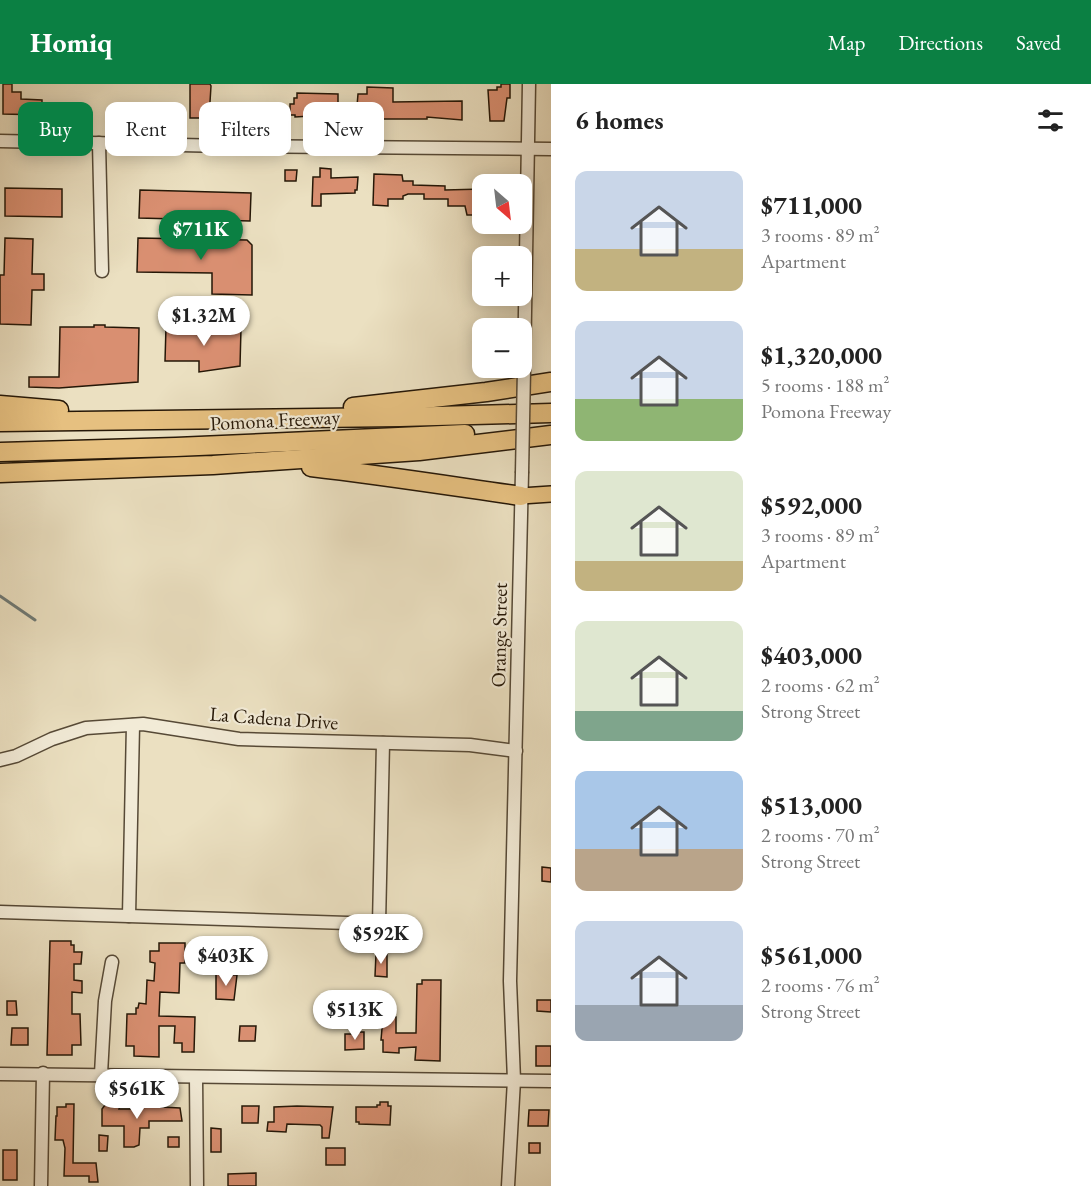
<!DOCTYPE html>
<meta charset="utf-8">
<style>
body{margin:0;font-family:"EB Garamond",serif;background:#f2f2f2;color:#222;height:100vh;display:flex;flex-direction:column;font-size:22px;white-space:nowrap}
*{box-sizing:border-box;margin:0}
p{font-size:20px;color:#767676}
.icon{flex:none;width:33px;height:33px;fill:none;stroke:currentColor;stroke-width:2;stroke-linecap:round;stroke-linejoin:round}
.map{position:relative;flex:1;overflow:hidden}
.sheet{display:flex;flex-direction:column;background:#fff;width:540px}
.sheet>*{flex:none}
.banner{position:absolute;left:18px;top:18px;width:442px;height:54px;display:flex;gap:12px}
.needle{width:39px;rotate:152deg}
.buttons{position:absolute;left:472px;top:90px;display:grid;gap:12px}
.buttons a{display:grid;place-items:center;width:60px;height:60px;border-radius:12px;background:#fff;box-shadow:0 3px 15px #0003;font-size:30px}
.price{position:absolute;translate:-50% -51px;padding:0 14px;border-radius:21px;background:#fff;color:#222;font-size:20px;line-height:39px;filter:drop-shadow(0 2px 3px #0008)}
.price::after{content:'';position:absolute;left:50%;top:36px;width:18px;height:14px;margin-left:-9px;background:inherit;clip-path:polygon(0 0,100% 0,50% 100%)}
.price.current{background:#0b8043;color:#fff}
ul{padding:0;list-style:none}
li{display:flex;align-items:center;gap:18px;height:150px;padding:0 24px}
li span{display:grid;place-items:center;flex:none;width:168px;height:120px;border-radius:12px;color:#555}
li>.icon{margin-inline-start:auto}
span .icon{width:72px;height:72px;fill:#fffc;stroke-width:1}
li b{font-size:26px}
h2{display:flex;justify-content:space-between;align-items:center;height:72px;padding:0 24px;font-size:26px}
.chip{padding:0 21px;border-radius:12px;background:#fff;box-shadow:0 3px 15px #0003;font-size:21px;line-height:54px}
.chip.current{background:#0b8043;color:#fff}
header{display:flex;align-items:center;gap:36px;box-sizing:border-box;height:84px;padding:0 30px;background:#0b8043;color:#fff}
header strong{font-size:28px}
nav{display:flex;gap:33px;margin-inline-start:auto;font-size:21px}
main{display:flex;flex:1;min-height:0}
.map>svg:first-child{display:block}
</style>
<header>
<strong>Homiq</strong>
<nav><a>Map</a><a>Directions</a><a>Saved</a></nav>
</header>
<main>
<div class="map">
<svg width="551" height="1102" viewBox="0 0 551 1102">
<rect width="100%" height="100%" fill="#ebe0c1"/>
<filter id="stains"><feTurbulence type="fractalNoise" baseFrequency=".00333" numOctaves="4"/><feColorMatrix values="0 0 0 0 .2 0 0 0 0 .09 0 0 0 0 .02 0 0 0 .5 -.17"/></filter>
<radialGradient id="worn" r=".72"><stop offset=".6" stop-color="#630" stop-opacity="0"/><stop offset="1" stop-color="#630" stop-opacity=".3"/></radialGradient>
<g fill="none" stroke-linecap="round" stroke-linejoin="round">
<path stroke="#6e7975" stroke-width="3" d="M0 512 35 536"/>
</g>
<g fill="#d98f71" stroke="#251707" stroke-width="1.5">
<path d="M3 0H12V8H21V15L42 16V31L3 30Z"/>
<path d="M190 0H210L211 2 209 34H190Z"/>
<path d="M501 0H510V14H507L504 37H490L488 6H497V3H501Z"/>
<path d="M367 3 393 4V18L462 17V36L427 33V35H382V32L365 33V34L327 33V31L295 33V31H290V20H294V14H297V9L338 10V22H357L358 10H367Z"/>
<path d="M320 84 331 85V94L358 93 357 106H355V109L321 110V122H312L313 93H320Z"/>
<path d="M285 86H297L296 97H285Z"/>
<path d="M374 90 402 91 403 97H413V101L445 102V106L483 105V131H467L465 122H448V115H424V110H408L403 112V115H388V122L373 121Z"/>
<path d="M5 104 62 105V133L5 132Z"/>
<path d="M140 106 251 109 250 137 139 134Z"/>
<path d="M5 154 33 155 32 190H44V206H32L31 241 0 240V191H4Z"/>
<path d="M138 154 247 156 252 161V211L212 210V189L137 188Z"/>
<path d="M94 241H105V243L139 244 138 298 59 304 29 303V293H59L60 243H94Z"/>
<path d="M166 243 241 244 240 282 199 288V277H165Z"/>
<path d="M542 783 551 784V798L542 797Z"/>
<path d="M50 857H71V861H74V868H82L81 880H74V896L82 897V909L72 908V930H80L81 961H72V971H47Z"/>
<path d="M159 859H185V879H180L179 909 160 908 159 932 195 933 194 968H182V959H174L175 942H159V973L134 972V962H126L127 930H136V924H138L139 919 146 920 147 896 154 897 155 879 150 878V867H159Z"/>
<path d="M376 870H387V893L375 892Z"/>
<path d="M202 873 217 874V886H202Z"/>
<path d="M216 890 237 891 234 916 216 915Z"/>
<path d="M422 896H441L440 977 415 976 416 963 399 964V969L383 968V956H381L383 933H396V949H416L417 900H422Z"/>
<path d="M537 916H551V928L537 927Z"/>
<path d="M7 917H16L17 931H7Z"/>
<path d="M240 942H256L255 957H239Z"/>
<path d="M12 944H28V961H11Z"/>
<path d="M356 948H364V965L345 966V950H356Z"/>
<rect x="536" y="962" width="15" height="20"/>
<path d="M380 1018H388V1022H391L390 1041 359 1040V1038H356V1023H377V1021H380Z"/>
<path d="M66 1020H74L73 1079H96L98 1098H89V1092H64L65 1064 63 1056H55L56 1032H57V1023H66Z"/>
<path d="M105 1021 120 1022 119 1025H142V1022L180 1024 182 1037H149V1044H140L139 1061 134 1063H124V1042H102V1025Z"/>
<path d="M242 1022H259L258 1039H242Z"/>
<path d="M297 1022 333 1023 329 1054H322V1043L320 1041 287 1040 286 1048 267 1047 268 1038H274V1023Z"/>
<path d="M529 1026H549L548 1042H528Z"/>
<path d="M211 1044 221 1045V1068H211Z"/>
<path d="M99 1051 108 1052 107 1067H99Z"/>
<rect x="168" y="1053" width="11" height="10"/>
<rect x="529" y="1059" width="11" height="10"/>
<rect x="326" y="1064" width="19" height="17"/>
<rect x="3" y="1066" width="14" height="30"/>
<path d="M256 1089V1102H228V1090Z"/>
</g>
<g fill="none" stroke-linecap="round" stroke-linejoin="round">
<g stroke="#564936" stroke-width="15">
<g id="minor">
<path d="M0 57 226 62 551 65"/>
<path d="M99 59 102 187"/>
<path d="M524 285 529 0"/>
<path d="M0 676 16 672 52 655 86 644 143 640 239 655 470 661 516 667"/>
<path d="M0 828 379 840 383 659"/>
<path d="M129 832 133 641"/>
<path d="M0 990 551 997"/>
<path d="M101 990 105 917 112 878"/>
<path d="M196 993 197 1102"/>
<path d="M41 1102 43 989"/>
<path d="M508 1102 514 996 510 897 522 389"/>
</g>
</g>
<g stroke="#251707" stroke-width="18">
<path id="major" d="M521 412 551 410"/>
</g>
<g stroke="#251707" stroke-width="21">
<g id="highway">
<path d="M0 321 59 326"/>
<path d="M353 323 486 308 551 298"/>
<path d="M0 338 400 333 551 329"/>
<path d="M0 368 176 363 465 350"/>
<path d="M311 383C381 391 451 402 521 412"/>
<path d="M0 389 213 381 419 367 551 351"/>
</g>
</g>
<use href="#minor" stroke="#f2ebd7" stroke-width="12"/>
<use href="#major" stroke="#e6c080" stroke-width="15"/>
<use href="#highway" stroke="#e6c080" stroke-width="18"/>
<g stroke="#564936" stroke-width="15" stroke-linecap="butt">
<path id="minor-bridge" d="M522 389 524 285"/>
</g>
<use href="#minor-bridge" stroke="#f2ebd7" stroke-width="12"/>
</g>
<g text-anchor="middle" stroke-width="4.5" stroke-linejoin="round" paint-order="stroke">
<g font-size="20" fill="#251707" stroke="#f2ebd7">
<text transform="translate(275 336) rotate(-3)" y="7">Pomona Freeway</text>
<text transform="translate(499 551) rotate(-89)" y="7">Orange Street</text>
<text transform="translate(274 634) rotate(4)" y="7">La Cadena Drive</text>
</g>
</g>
<rect width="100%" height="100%" filter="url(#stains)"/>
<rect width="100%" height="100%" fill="url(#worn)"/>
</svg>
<div class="buttons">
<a><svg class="needle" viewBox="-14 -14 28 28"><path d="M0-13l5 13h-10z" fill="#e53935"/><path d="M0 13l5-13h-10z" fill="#767676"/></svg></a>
<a>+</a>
<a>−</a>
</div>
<b class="price current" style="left:201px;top:177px">$711K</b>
<b class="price" style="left:204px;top:263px">$1.32M</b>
<b class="price" style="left:381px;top:881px">$592K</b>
<b class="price" style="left:226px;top:903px">$403K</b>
<b class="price" style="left:355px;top:957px">$513K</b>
<b class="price" style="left:137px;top:1036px">$561K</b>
<div class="banner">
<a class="chip current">Buy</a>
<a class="chip">Rent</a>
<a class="chip">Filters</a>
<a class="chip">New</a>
</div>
</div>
<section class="sheet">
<h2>6 homes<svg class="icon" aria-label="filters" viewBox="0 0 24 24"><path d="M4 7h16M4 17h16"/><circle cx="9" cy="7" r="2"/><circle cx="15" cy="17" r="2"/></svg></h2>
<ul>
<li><span style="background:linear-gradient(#c9d6e8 65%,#c2b280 0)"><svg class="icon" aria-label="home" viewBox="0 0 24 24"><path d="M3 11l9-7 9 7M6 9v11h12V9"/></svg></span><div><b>$711,000</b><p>3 rooms · 89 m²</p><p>Apartment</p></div></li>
<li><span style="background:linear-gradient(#c9d6e8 65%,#8fb573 0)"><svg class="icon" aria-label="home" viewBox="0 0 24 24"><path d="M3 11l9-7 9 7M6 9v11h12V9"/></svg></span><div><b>$1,320,000</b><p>5 rooms · 188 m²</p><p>Pomona Freeway</p></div></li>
<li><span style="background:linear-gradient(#dfe7d0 75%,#c2b280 0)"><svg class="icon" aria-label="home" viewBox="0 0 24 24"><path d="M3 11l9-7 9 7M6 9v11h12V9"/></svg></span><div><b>$592,000</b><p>3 rooms · 89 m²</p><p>Apartment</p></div></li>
<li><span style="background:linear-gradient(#dfe7d0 75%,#7fa58c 0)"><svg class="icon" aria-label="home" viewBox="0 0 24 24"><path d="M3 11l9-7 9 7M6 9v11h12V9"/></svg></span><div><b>$403,000</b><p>2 rooms · 62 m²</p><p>Strong Street</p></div></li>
<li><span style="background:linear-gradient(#a9c7e8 65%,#b9a48a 0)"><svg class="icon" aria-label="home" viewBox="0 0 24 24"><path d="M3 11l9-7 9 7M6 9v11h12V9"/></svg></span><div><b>$513,000</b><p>2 rooms · 70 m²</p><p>Strong Street</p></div></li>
<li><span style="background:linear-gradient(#c9d6e8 70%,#9aa5b1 0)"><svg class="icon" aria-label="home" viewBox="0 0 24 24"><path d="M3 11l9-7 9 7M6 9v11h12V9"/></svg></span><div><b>$561,000</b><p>2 rooms · 76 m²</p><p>Strong Street</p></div></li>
</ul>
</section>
</main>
